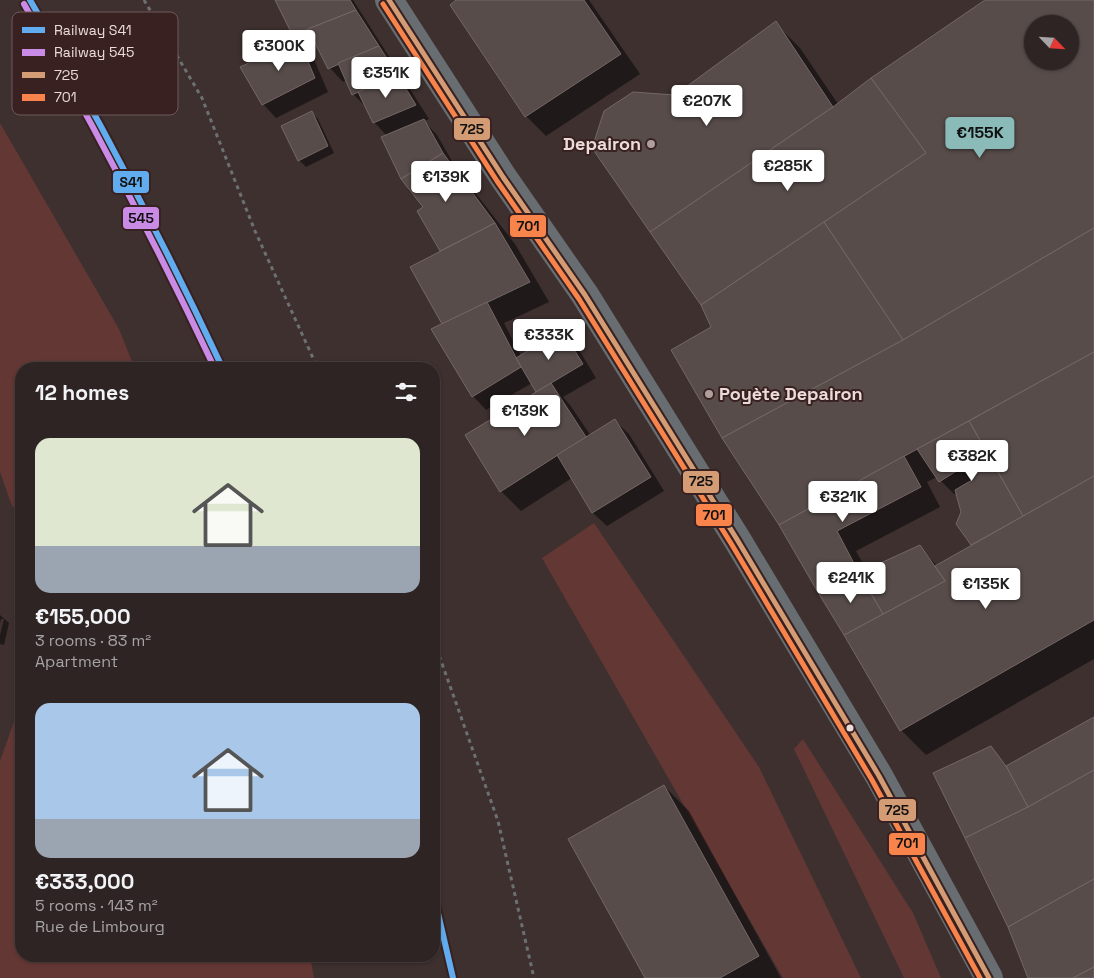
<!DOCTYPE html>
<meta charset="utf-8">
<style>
body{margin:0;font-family:"Space Grotesk",sans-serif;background:#362c2b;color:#f1f3f6;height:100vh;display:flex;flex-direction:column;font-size:19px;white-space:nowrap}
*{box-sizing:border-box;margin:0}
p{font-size:16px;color:#a7a4a6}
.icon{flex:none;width:28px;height:28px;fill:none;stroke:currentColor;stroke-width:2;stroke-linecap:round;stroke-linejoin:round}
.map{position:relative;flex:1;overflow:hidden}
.drawer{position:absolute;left:15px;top:362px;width:425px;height:600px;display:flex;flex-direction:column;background:#2e2423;border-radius:20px;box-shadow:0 1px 4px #0004,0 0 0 1px #494141}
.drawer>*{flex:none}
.needle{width:32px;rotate:115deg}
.controls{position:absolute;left:1024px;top:15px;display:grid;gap:10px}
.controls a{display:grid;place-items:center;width:55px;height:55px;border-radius:50%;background:#2e2423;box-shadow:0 1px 4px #0004,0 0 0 1px #494141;font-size:25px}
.price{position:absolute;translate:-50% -42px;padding:0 11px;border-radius:5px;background:#fff;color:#222;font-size:16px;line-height:32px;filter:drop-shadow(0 1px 2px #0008)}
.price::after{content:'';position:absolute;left:50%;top:30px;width:15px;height:11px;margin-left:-8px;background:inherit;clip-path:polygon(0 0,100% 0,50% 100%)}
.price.active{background:#8bbbb9;color:#111}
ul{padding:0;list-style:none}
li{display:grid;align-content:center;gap:10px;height:265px;padding:0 20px}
li span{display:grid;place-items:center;height:155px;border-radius:15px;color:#555}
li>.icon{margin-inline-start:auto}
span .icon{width:90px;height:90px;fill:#fffc;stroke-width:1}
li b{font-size:21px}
h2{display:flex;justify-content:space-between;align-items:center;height:60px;padding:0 20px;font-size:21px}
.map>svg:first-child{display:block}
</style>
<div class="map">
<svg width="1094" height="978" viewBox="0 0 1094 978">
<rect width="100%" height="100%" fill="#3d302f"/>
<g fill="#633734">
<path d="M0 123 119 329 135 369H21V512L12 506 0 472Z"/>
<path d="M594 523 759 767 861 978H783L542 558Z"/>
<path d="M21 702V956H310L314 978H0V761Z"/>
<path d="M803 739 913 913 941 978H904L794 749Z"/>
</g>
<g fill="#0007" fill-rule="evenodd">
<path d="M277 0H353L429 119 424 121 437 135 456 168 515 244 549 302 504 323 521 356 562 331 576 345 596 378 563 397 570 405 591 436 615 421 629 434 664 491 607 526 593 513 572 478 521 511 501 491 538 392 532 383 486 410 473 396 444 324 442 251 425 208 387 136 374 122 367 108 353 94 347 80 343 82 330 68 318 45 307 51 312 55 328 92 276 118 263 104 299 41 295 37Z"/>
<path d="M459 0H589L640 74 546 136 526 116 452 5Z"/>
<path d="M987 0H1094V659L926 755 901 730 820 593 702 304 594 148 676 96 775 23 800 48 838 104ZM1032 24H1070V61H1032ZM984 450H987L1027 521 1025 522ZM937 477 954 494 957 493 973 545 937 566 920 547 867 571 856 551 940 507 927 482Z"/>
<path d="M311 112 318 119 334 153 306 167 299 160Z"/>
<path d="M0 615 9 623 4 645 0 644V635L4 619H1L0 624Z"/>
<path d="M1094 718V978H1029L990 747 1008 767Z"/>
<path d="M664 786 689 811 781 978H646Z"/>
</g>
<g fill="#574c4a" stroke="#746867" fill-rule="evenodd">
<path d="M275 0H350L356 10 308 29 294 38Z"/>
<path d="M456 0H584L621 54 525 117 450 5Z"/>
<path d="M985 0H1094V228L903 340 824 222 926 153 871 78ZM1032 24H1070V61H1032Z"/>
<path d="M356 10 379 46 328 69 308 29Z"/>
<path d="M776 21 833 107 650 232 592 148 604 111 633 92 675 95Z"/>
<path d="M299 40 315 78 262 105 240 67Z"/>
<path d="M379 46 397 74 352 95 338 63Z"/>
<path d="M397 74 416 105 373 123 358 92Z"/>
<path d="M871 78 926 153 701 305 650 232 833 107Z"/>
<path d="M312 111 328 146 298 161 281 126Z"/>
<path d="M424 119 443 153 401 179 381 137Z"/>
<path d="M443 153 495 223 440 251 417 211 423 207 401 179Z"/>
<path d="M824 222 903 340 722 438 671 350 711 327 701 305Z"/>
<path d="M495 223 530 282 442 324 410 267Z"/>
<path d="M1094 228V352L779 525 722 438 903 340Z"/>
<path d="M487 302 521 367 472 397 431 329Z"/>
<path d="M562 330 583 364 536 392 516 358Z"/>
<path d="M1094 352V476L1023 516 969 421Z"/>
<path d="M551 383 586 437 500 492 465 435Z"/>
<path d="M615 419 651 477 592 513 557 455Z"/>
<path d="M969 421 1023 516 971 545 956 524 961 512 955 490 972 480 963 467 939 482 917 449Z"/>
<path d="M904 456 921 487 837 531 859 573 819 594 779 525Z"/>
<path d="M1094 476V620L900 731 844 635 945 581 935 566Z"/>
<path d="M920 545 945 581 883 614 859 573Z"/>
<path d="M859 573 883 614 844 635 819 594Z"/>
<path d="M1094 717V770L1028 807 1006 766Z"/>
<path d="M991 746 1006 766 1028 807 965 838 933 773Z"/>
<path d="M1094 770V879L1008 927 965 838 1028 807Z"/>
<path d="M664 785 759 956 720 978H645L568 839Z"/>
<path d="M1094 879V967L1073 978H1028L1008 927Z"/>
<path d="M1094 967V978H1073Z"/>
</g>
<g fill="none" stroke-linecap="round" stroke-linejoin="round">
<g stroke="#6d7072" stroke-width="3" stroke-dasharray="4 4" stroke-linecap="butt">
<path d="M144 0 202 98 255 231 318 369"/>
<path d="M434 641 498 821 534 978"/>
</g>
<path stroke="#676d70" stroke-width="28" d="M389 0 503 177 585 295 738 541 879 776 989 978"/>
<g stroke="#382120" stroke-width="9">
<path id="bus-1" d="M389 0 503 177 585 295 738 541 879 776 989 978"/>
</g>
<g stroke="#382120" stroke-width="9">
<path id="bus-2" d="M383 4 497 181 579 299 732 545 872 780 980 978"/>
</g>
<use href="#bus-1" stroke="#d39c74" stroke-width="5"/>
<use href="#bus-2" stroke="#f8844c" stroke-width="5"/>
<g stroke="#382120" stroke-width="10">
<g id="rail-1">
<path d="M30 0C100 120 164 243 223 369"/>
<path d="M434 896 453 978"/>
</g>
</g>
<g stroke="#382120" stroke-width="10">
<path id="rail-2" d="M24 4C93 123 156 244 215 369"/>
</g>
<use href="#rail-1" stroke="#60acee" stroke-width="6"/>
<use href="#rail-2" stroke="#ca8be6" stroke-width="6"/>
</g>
<g fill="#ae9f9e" stroke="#382120" stroke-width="2">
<circle cx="651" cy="144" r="5"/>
<circle cx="709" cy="394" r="5"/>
</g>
<circle fill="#ebdbd9" stroke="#382120" stroke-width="2" cx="850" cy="728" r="4.5"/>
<g text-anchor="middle" stroke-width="4" stroke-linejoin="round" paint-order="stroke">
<g font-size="18" font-weight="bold" fill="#ebdbd9" stroke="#382120" text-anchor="end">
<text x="641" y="150">Depairon</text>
<text x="719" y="400" text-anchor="start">Poyète Depairon</text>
</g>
</g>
<rect x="12" y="12" width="166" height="103" rx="8" fill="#382120" stroke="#6e5958" stroke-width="1"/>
<rect x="22" y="27" width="23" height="6" fill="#60acee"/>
<rect x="22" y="49" width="23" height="7" fill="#ca8be6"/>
<rect x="22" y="72" width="23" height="6" fill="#d39c74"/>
<rect x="22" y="94" width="23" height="7" fill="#f8844c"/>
<g font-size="14" fill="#ebdbd9">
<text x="54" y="35">Railway S41</text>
<text x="54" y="57">Railway 545</text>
<text x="54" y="80">725</text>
<text x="54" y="102">701</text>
</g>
<g stroke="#382120" stroke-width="2">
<rect x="453" y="117" width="38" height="24" rx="5" fill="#d39c74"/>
<rect x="112" y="170" width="38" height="24" rx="5" fill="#60acee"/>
<rect x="122" y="206" width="38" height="24" rx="5" fill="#ca8be6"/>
<rect x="509" y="214" width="38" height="24" rx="5" fill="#f8844c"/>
<rect x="682" y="470" width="38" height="24" rx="5" fill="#d39c74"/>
<rect x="695" y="503" width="38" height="24" rx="5" fill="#f8844c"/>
<rect x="878" y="798" width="39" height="24" rx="5" fill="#d39c74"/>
<rect x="888" y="832" width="38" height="24" rx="5" fill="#f8844c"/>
</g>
<g font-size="14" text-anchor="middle" font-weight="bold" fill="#111">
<text x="472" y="134">725</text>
<text x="131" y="187">S41</text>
<text x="141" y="223">545</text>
<text x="528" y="231">701</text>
<text x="701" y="486">725</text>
<text x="714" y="520">701</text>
<text x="897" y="815">725</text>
<text x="907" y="848">701</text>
</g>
</svg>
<div class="controls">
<a><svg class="needle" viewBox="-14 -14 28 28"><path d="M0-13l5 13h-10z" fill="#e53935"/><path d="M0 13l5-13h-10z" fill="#a7a4a6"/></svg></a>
</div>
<b class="price" style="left:279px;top:72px">€300K</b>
<b class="price" style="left:386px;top:99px">€351K</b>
<b class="price" style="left:707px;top:127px">€207K</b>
<b class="price active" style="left:980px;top:159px">€155K</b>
<b class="price" style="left:788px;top:192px">€285K</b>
<b class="price" style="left:446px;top:203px">€139K</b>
<b class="price" style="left:549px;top:361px">€333K</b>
<b class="price" style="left:525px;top:437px">€139K</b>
<b class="price" style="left:972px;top:482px">€382K</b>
<b class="price" style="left:843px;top:523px">€321K</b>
<b class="price" style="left:851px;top:604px">€241K</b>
<b class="price" style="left:986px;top:610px">€135K</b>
<section class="drawer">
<h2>12 homes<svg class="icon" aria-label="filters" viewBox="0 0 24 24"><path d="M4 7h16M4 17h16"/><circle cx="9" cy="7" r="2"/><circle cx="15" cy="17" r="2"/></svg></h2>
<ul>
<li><span style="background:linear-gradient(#dfe7d0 70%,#9aa5b1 0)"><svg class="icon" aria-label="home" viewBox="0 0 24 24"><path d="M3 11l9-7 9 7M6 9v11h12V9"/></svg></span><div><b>€155,000</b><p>3 rooms · 83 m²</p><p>Apartment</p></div></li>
<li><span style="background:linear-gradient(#a9c7e8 75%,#9aa5b1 0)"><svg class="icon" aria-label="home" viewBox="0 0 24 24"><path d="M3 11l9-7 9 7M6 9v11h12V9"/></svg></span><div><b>€333,000</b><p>5 rooms · 143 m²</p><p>Rue de Limbourg</p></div></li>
</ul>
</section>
</div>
